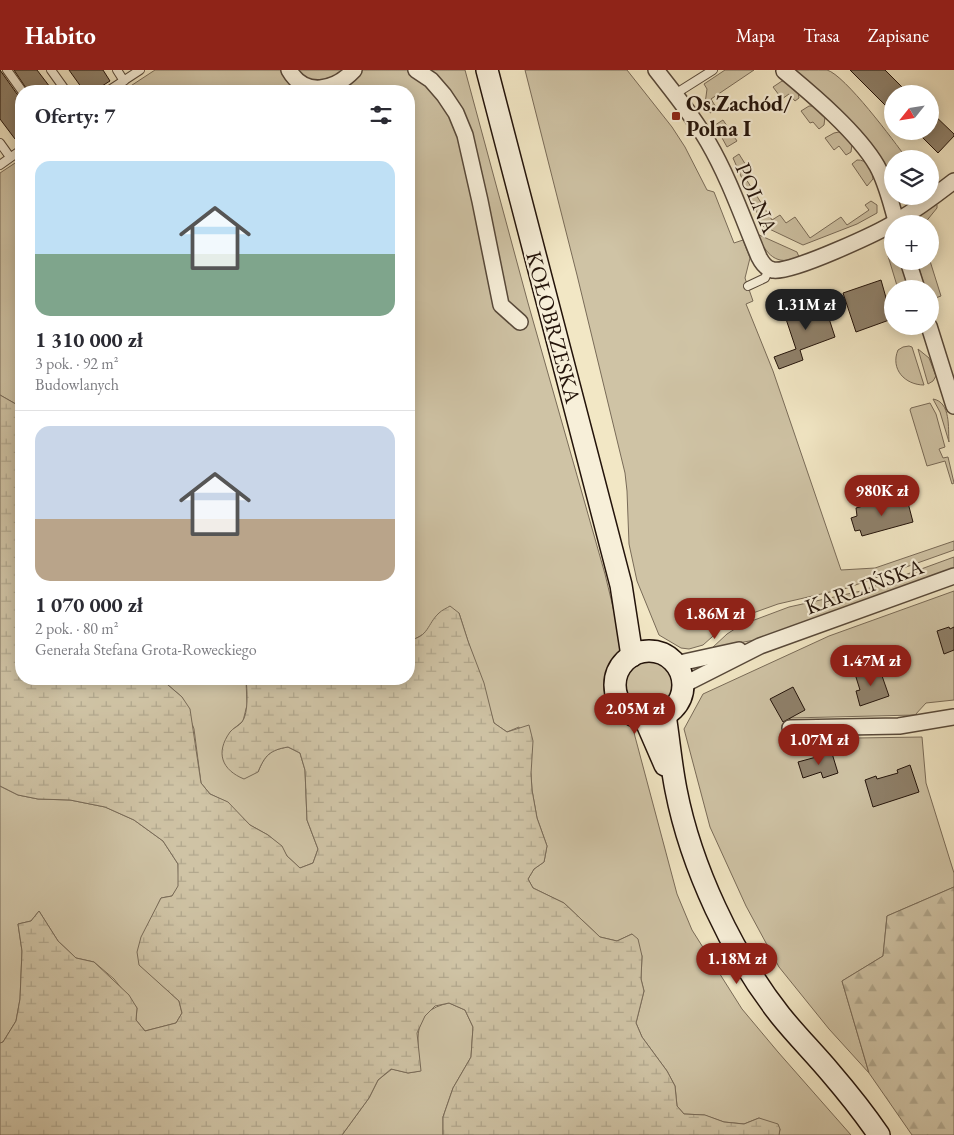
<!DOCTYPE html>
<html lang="pl">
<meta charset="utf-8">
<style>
body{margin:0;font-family:"EB Garamond",serif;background:#f7f7f7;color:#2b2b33;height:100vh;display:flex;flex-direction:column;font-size:19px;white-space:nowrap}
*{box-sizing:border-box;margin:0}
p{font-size:16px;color:#7c7c81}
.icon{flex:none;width:28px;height:28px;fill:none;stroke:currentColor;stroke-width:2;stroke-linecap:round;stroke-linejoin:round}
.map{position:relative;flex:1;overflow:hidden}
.side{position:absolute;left:15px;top:15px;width:400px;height:600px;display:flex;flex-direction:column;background:#fff;border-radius:20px;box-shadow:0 2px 12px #0003}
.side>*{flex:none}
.needle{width:32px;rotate:240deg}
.fabs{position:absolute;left:884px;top:15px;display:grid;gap:10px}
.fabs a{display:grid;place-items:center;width:55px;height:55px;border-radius:50%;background:#fff;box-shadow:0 2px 12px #0003;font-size:25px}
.price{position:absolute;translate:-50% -42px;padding:0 11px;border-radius:18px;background:#8f2418;color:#fff;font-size:16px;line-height:32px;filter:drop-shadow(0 1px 2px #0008)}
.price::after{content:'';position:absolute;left:50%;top:30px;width:15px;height:11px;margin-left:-8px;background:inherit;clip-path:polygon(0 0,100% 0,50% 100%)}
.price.on{background:#222;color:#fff}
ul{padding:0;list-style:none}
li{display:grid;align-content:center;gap:10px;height:265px;padding:0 20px}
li+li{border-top:1px solid #e1e1e2}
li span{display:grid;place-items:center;height:155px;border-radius:15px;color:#555}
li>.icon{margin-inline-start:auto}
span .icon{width:90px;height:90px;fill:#fffc;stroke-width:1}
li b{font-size:21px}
h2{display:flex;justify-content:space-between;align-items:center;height:60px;padding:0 20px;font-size:21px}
header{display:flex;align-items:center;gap:30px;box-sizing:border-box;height:70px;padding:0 25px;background:#8f2418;color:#fff}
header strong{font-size:24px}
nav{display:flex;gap:28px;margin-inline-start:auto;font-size:18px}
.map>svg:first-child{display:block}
</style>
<header>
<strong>Habito</strong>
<nav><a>Mapa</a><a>Trasa</a><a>Zapisane</a></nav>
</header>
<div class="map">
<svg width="954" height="1065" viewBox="0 0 954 1065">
<defs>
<pattern id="forest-firs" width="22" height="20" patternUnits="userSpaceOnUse" patternTransform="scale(1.25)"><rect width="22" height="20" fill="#cfc3a5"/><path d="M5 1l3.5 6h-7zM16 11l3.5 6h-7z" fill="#b1a78d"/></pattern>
<pattern id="wetland-marsh" width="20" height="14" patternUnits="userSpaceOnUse" patternTransform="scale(1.25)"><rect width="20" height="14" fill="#cfc3a5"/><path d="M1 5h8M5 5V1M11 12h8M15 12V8" fill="none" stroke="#b1a78d"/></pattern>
</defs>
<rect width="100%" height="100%" fill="#f2e7c5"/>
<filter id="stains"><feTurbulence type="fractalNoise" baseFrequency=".004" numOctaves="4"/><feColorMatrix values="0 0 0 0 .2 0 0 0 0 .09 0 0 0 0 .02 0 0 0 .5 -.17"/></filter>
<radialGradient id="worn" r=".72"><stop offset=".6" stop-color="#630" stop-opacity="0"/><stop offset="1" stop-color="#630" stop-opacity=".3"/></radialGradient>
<g fill="#cfc3a5" stroke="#796b58">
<path d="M155 0H465L528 233 605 504 623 579C595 613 605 631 633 659L677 824 692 860 742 939 778 982 851 1065H779L780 1059 759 1048 744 1054 724 1052 704 1045 684 1044 677 1036 675 1016 667 1001 642 967 636 953 644 921 641 909 642 886 632 864 617 871 600 867 564 833 533 818 528 809 534 799 544 792 547 776 537 748 532 720 531 704 519 657 507 662 494 653 459 543 415 569 409 570V21H123Z"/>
<path d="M525 0H627L672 57 685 77 707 120 714 122 734 173 743 170 750 188 745 208 753 231 746 234 773 301 841 500 875 498 954 471V480L847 518 778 534 739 548 721 559 703 575 689 579 681 578 659 565 637 511 629 474 627 421 625 403 577 205Z"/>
<path d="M725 0H754L711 29 717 39 710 43 705 34 707 19 704 14Z"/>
<path d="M792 0C802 0 816 0 827 0 845 5 894 71 907 89H892V119Z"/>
<path d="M782 11H785L798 22 799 28 795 31 789 24 782 29 773 17Z"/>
<path d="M809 36H814L825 47 824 55 819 59 813 52 810 53 801 41Z"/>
<path d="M723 50 737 71 727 77 715 55Z"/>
<path d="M839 62 844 64 852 74 851 82 846 85 839 76 834 80 825 68 834 63Z"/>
<path d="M739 84 752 105 746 109 772 150 780 145 786 153 795 147 810 168 841 147 847 155 869 140 865 135 871 131 877 135V143L857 154 803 175 763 156 733 88Z"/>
<path d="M21 89V337L0 325V103Z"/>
<path d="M857 90C867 89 873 100 873 109L867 116 852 94Z"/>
<path d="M935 132 937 135V138L924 154H910L913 150Z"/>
<path d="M757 164 797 182 799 187C776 197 766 184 757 164Z"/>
<path d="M892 185V191H900L908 217 898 219 888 186Z"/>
<path d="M917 191H930L941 226 930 230V219H925Z"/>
<path d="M909 276 912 277 924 315C905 315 890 299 898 280L903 277Z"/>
<path d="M918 279 929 288 936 306 933 311 928 314Z"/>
<path d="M933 329C951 332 948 358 949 372L940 342Z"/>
<path d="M930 333 936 344 945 377 939 379 943 388 948 387 954 413 952 414 945 391 927 396 910 340 911 338Z"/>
<path d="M954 487V499L760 569 712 578 727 564 741 555 789 537 861 521Z"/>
<path d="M954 521V630L926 633 915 645 790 648 791 669 922 667 926 713 954 803V817L887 846 883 886 842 911 869 1003 829 959 779 897 746 836 710 757 684 659 703 624 829 566Z"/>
<circle cx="649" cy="615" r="24"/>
<path d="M161 609H246L247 635 243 651 231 661 258 702C265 685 270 680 288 677L300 683 305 700 307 750 318 779 313 793 300 798 287 786 281 776 268 765 250 755 227 732 210 724 201 713 194 659 182 627Z"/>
<path d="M0 716 18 725 38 729 70 730 105 737 134 750 163 771 178 794 179 816 172 826 161 828 152 847 153 907 179 931 182 943 176 953 145 961 136 950 137 938 114 909 94 892 76 888 58 871 39 841 31 851 18 854 22 881 20 929 16 951 3 972 0 973Z"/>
<path d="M449 933 465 940 473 957 471 987 453 1018 443 1047V1065H342L369 1028 378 1010 392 999 408 1003 420 1001C418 970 410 941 449 933Z"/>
</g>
<path fill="url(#forest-firs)" stroke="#796b58" d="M954 817V1065H912L869 1003 842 911 883 886 887 846Z"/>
<path fill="url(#wetland-marsh)" stroke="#796b58" d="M0 325 21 337V609H161L182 627 190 639 201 713 210 724 228 732 250 755 268 765 282 776 287 786 300 798 313 793 318 779 307 750 305 700 300 683 288 677C270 680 265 685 258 702L244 709C222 700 215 683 230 662 233 658 239 656 242 652 249 643 247 619 246 609H409V570C429 567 427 554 439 543 442 540 447 538 450 536L459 543 468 571 484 613 494 653 507 662 529 655 533 671 531 704 532 720 537 748 547 776 544 792 534 799 528 809 533 818 564 833 600 867 617 871 632 864 638 869 642 886 641 909 644 921 636 953 642 967 667 1001 675 1016 677 1036 684 1044 705 1045 724 1052 744 1054 759 1048 778 1054 780 1059 779 1065H443V1047L453 1018 471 987 473 957 465 940 449 933 435 936 425 946 417 963 421 1001 408 1003 391 999 378 1010 369 1028 342 1065H0V973L3 972 16 951 20 929 22 881 18 854 31 851 39 841 58 871 76 888 94 892 129 925 137 938 136 950 145 961 176 953 182 943 179 931 139 895 137 882 141 867 161 828 172 826 178 816V794L163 771 134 750 105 737 70 730 38 729 18 725 0 716Z"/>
<g fill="#8f816b" stroke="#23130a">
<path d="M0 0 17 24 21 26V64L15 69 0 49Z"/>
<path d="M14 0H37L53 21H28Z"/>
<path d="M69 0H103L110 11 94 21H84Z"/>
<path d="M850 0H885L909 24H892V42Z"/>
<path d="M930 41 954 64V66L938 83 916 61H930Z"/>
<path d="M881 210 892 249 856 262 843 223Z"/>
<path d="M823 230 835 267 800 280 803 290 779 299 774 287 796 279 784 243Z"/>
<path d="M907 429 913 452 862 466 860 460 855 461 851 448 857 446 856 438 878 432 879 436Z"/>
<path d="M949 557 950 559 954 557V580L944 584 937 561Z"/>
<path d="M873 597 875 605 881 603 889 626 860 636 856 621 860 620 855 604Z"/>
<path d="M793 617 805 640 783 652 770 629Z"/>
<path d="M831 680 838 703 823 708 821 702 803 708 798 692 820 686 819 684Z"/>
<path d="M910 695 919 722 873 737 865 710 876 706 877 709 898 703 897 700Z"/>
</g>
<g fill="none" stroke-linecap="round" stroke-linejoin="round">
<g stroke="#574839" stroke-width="10">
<g id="lane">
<path d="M7 0 22 21"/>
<path d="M51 0 66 21"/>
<path d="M117 0 124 11"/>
<path d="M108 21 140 0"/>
<path d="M675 24 713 0"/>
<path d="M0 73 10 87"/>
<path d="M0 95 21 80"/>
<path d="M748 216 765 208 769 199"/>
</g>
</g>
<g stroke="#574839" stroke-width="18">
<g id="street">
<path d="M289 0C305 28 335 20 354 0"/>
<path d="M416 0 431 10 444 25 456 43 465 65 480 131 501 235 520 252"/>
<path d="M656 0C674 23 693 46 708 72 729 108 743 149 759 187 762 193 767 199 773 200 790 204 880 162 897 151 917 139 936 125 954 111"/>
<path d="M784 1C813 25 858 63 877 96 887 114 891 134 897 154"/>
<path d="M908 191 917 219"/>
<path d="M929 256 954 336"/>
<path d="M675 594 739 580"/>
<path d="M683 615 760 576 954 506"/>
<path d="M790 658 899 656 954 647"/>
</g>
</g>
<g stroke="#23130a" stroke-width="24">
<g id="secondary">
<path d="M487 0 621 515 632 586"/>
<circle cx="649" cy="615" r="34"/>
<path d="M665 645C669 670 671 695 676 720 691 797 732 884 780 945 796 965 814 983 830 1002 848 1023 864 1043 879 1065"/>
<path d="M645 649 665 695"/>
</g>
</g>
<use href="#lane" stroke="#f7efd9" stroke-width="8"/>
<use href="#street" stroke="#f7efd9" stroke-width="15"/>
<use href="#secondary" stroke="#f7efd9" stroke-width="21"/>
</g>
<rect fill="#8f2418" stroke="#f7efd9" stroke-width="2" x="671" y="41" width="10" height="10" rx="2.5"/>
<g text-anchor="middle" stroke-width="4.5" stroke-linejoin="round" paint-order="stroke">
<g font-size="22" font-weight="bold" fill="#23130a" stroke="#f7efd9" text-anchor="start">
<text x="686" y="41">Os.Zachód/<tspan x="686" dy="25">Polna I</tspan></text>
</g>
<g font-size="22" fill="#23130a" stroke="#f7efd9">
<text transform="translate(757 128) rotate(67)" y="8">POLNA</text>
<text transform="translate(554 257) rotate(75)" y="8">KOŁOBRZESKA</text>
<text transform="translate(864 516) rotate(-20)" y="8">KARLIŃSKA</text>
</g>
</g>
<rect width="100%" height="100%" filter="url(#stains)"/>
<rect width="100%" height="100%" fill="url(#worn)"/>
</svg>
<div class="fabs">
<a><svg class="needle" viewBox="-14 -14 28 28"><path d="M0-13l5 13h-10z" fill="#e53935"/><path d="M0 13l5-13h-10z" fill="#7c7c81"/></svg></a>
<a><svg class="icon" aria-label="layers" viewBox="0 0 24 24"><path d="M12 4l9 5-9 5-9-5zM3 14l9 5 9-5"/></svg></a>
<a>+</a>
<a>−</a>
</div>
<b class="price on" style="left:806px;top:261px">1.31M zł</b>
<b class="price" style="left:882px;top:447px">980K zł</b>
<b class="price" style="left:715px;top:570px">1.86M zł</b>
<b class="price" style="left:871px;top:617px">1.47M zł</b>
<b class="price" style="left:635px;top:665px">2.05M zł</b>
<b class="price" style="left:819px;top:696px">1.07M zł</b>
<b class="price" style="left:737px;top:915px">1.18M zł</b>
<section class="side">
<h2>Oferty: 7<svg class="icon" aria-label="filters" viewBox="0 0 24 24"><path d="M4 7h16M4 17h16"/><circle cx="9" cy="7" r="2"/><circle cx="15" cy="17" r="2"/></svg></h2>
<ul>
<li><span style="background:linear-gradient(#bfe0f5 60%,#7fa58c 0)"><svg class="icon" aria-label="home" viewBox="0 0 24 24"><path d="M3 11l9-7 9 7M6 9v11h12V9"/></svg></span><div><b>1 310 000 zł</b><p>3 pok. · 92 m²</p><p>Budowlanych</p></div></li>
<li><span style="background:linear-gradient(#c9d6e8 60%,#b9a48a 0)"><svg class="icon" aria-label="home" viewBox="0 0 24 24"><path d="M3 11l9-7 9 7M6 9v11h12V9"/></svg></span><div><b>1 070 000 zł</b><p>2 pok. · 80 m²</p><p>Generała Stefana Grota-Roweckiego</p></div></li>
</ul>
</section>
</div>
